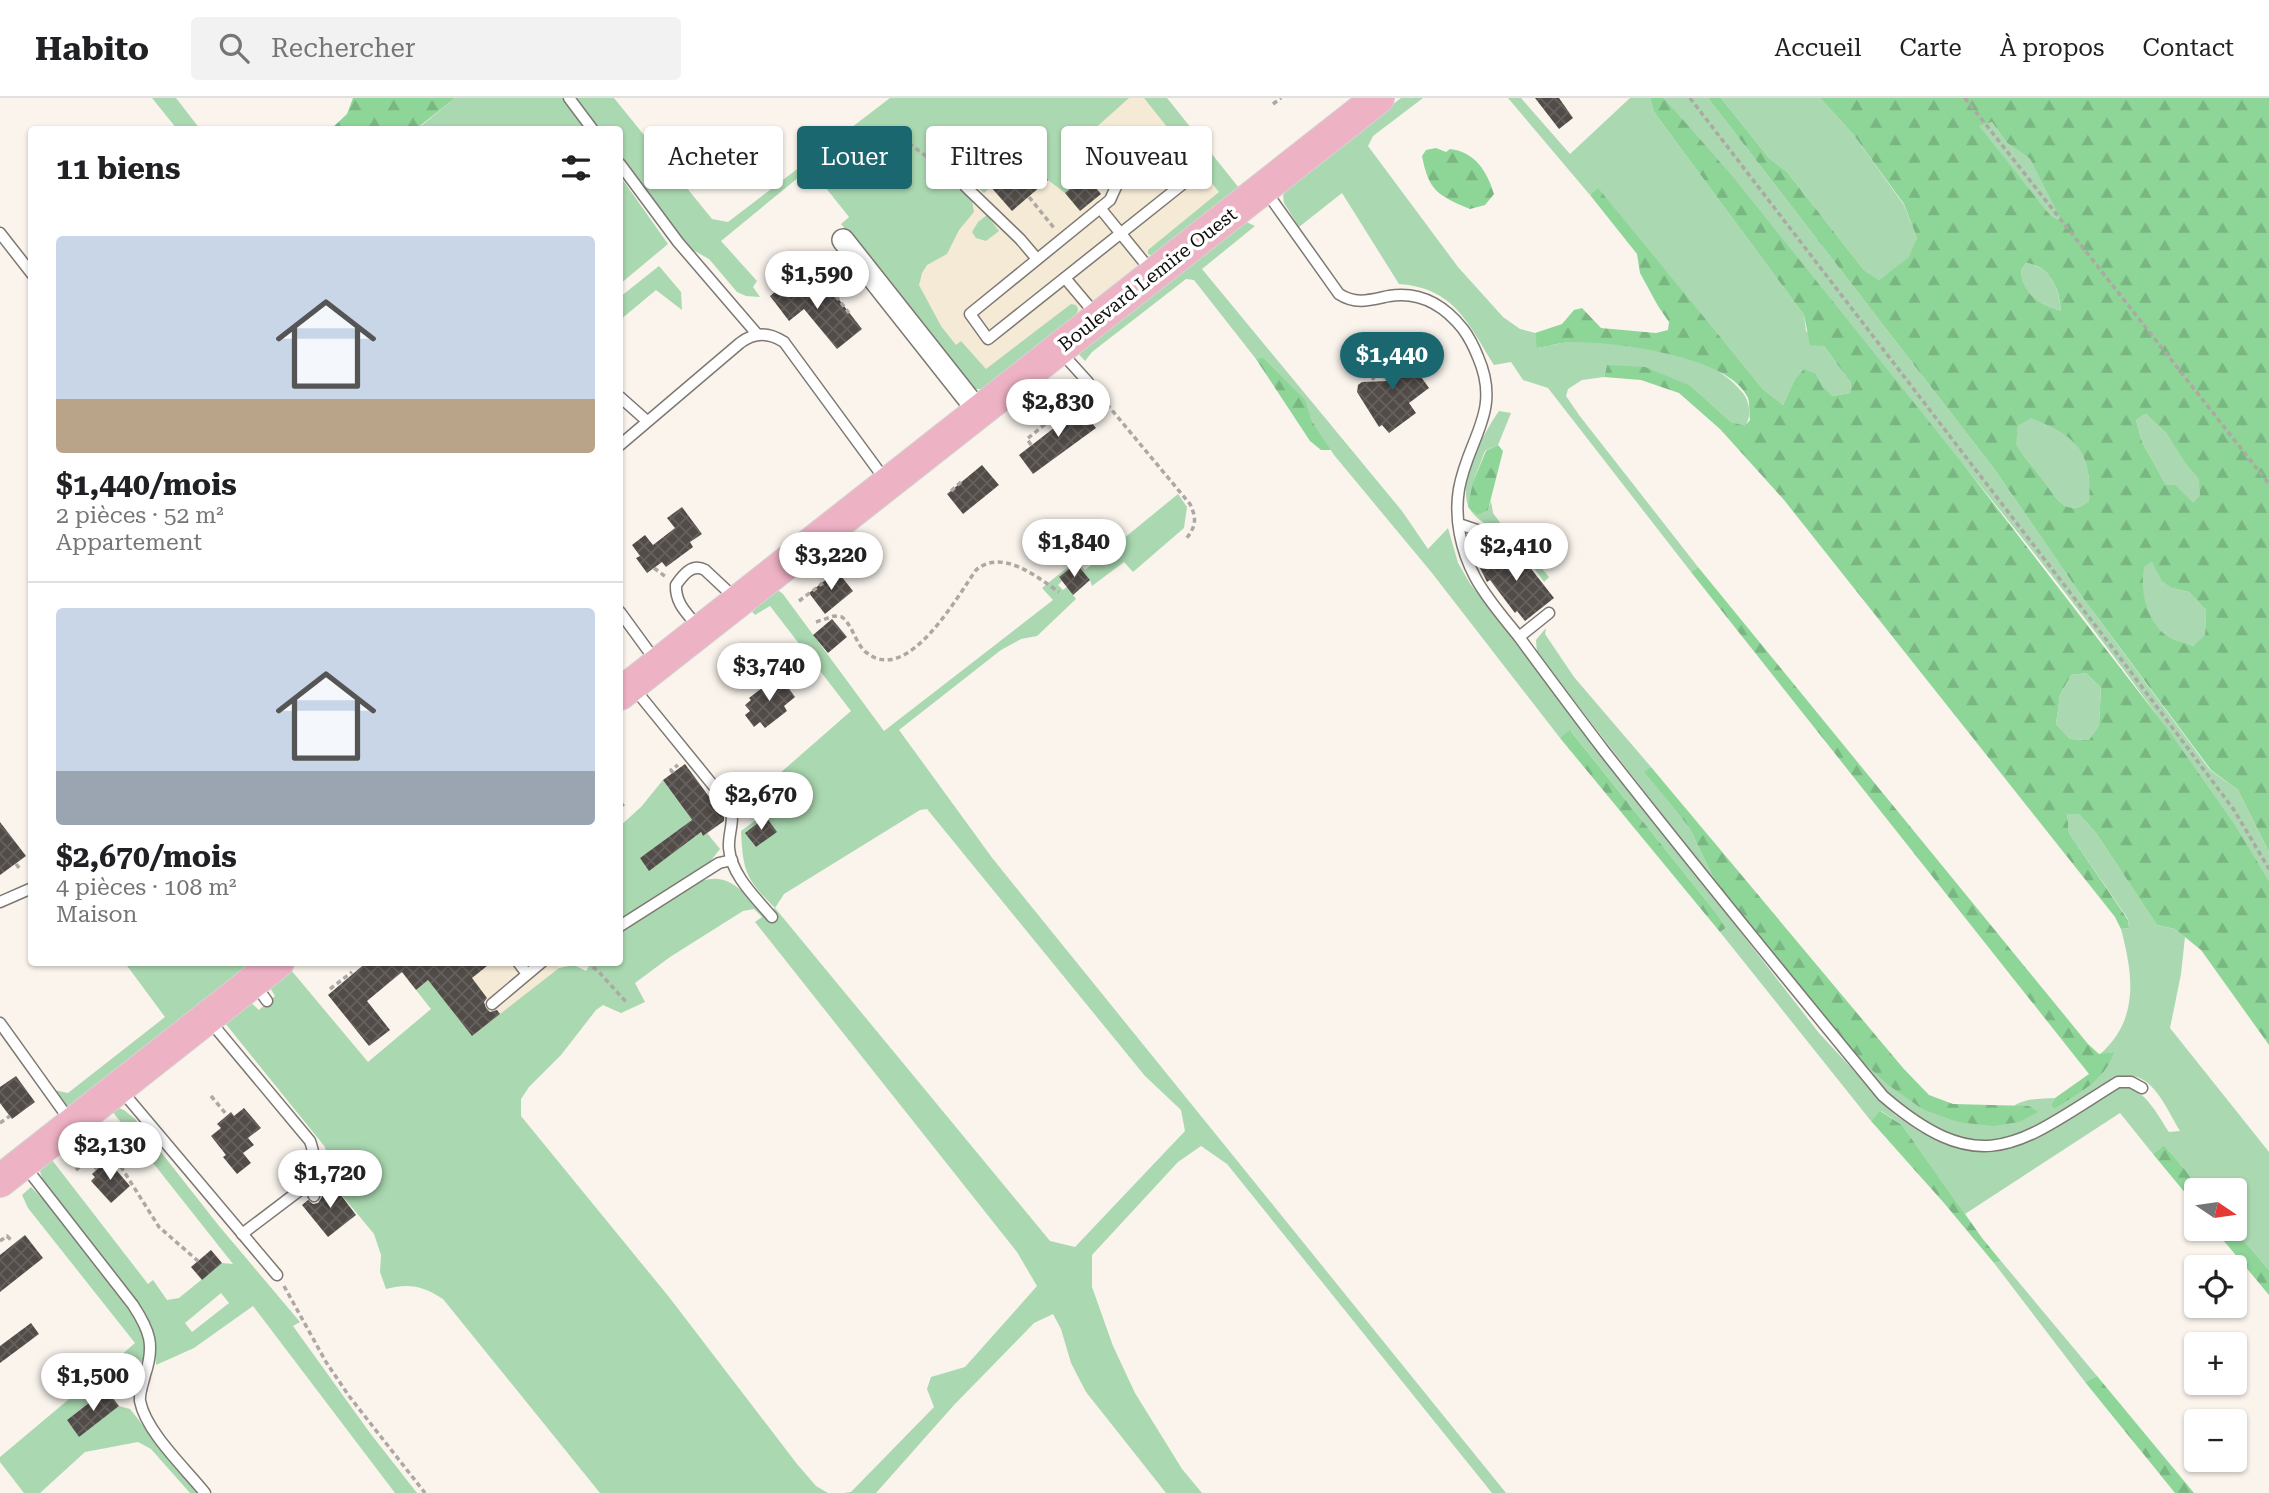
<!DOCTYPE html>
<html lang="fr">
<meta charset="utf-8">
<style>
body{margin:0;font-family:"Roboto Serif",serif;background:#f2f2f2;color:#202124;height:100vh;display:flex;flex-direction:column;font-size:26px;white-space:nowrap}
*{box-sizing:border-box;margin:0}
p{font-size:23px;color:#757577}
.icon{flex:none;width:38px;height:38px;fill:none;stroke:currentColor;stroke-width:2;stroke-linecap:round;stroke-linejoin:round}
.map{position:relative;flex:1;overflow:hidden}
.details{position:absolute;left:28px;top:28px;width:595px;height:840px;display:flex;flex-direction:column;background:#fff;border-radius:7px;box-shadow:0 2px 5px #0004}
.details>*{flex:none}
.banner{position:absolute;left:644px;top:28px;width:665px;height:63px;display:flex;gap:14px}
.needle{width:46px;rotate:103deg}
.controls{position:absolute;left:2184px;top:1080px;display:grid;gap:14px}
.controls a{display:grid;place-items:center;width:63px;height:63px;border-radius:7px;background:#fff;box-shadow:0 2px 5px #0004;font-size:35px}
.price{position:absolute;translate:-50% -60px;padding:0 16px;border-radius:24px;background:#fff;color:#222;font-size:23px;line-height:46px;filter:drop-shadow(0 2px 4px #0008)}
.price::after{content:'';position:absolute;left:50%;top:42px;width:21px;height:16px;margin-left:-10px;background:inherit;clip-path:polygon(0 0,100% 0,50% 100%)}
.price.current{background:#1b6770;color:#fff}
ul{padding:0;list-style:none}
li{display:grid;align-content:center;gap:14px;height:371px;padding:0 28px}
li+li{border-top:2px solid #e0e0e0}
li span{display:grid;place-items:center;height:217px;border-radius:7px;color:#555}
li>.icon{margin-inline-start:auto}
span .icon{width:126px;height:126px;fill:#fffc;stroke-width:1}
li b{font-size:30px}
h2{display:flex;justify-content:space-between;align-items:center;height:84px;padding:0 28px;font-size:30px}
.tag{padding:0 24px;border-radius:7px;background:#fff;box-shadow:0 2px 5px #0004;font-size:24px;line-height:63px}
.tag.current{background:#1b6770;color:#fff}
header{display:flex;align-items:center;gap:42px;box-sizing:border-box;height:98px;padding:0 35px;background:#fff;border-bottom:2px solid #e0e0e0}
header strong{font-size:33px}
nav{display:flex;gap:38px;margin-inline-start:auto;font-size:24px}
.search{width:490px;height:63px;background:#f2f2f2;display:flex;align-items:center;gap:18px;box-sizing:border-box;padding:0 24px;border-radius:7px;color:#757577;font-size:26px}
.map>svg:first-child{display:block}
</style>
<header>
<strong>Habito</strong>
<div class="search"><svg class="icon" aria-label="search" viewBox="0 0 24 24"><circle cx="10" cy="10" r="6"/><path d="M15 15l6 6"/></svg>Rechercher</div>
<nav><a>Accueil</a><a>Carte</a><a>À propos</a><a>Contact</a></nav>
</header>
<div class="map">
<svg width="2269" height="1395" viewBox="0 0 2269 1395">
<defs>
<pattern id="forest-firs" width="22" height="20" patternUnits="userSpaceOnUse" patternTransform="scale(1.75)"><rect width="22" height="20" fill="#8ed598"/><path d="M5 1l3.5 6h-7zM16 11l3.5 6h-7z" fill="#79b682"/></pattern>
<pattern id="building-cross-hatch" width="8" height="8" patternUnits="userSpaceOnUse" patternTransform="scale(1.75)"><rect width="8" height="8" fill="#524c48"/><path d="M0 0l8 8M0 8l8-8" fill="none" stroke="#66615e"/></pattern>
</defs>
<rect width="100%" height="100%" fill="#faf4ed"/>
<g fill="#f5ead5">
<path d="M1092 0H1167L1239 90 985 291 893 173 971 102 956 89 965 78 984 94Z"/>
<path d="M554 864 559 870 461 947 394 865Z"/>
</g>
<g fill="#aad8b0" fill-rule="evenodd">
<path d="M152 0H176L200 31H177Z"/>
<path d="M455 0H564L586 32H416Z"/>
<path d="M576 0H614L712 121 728 124 890 0H1129L1073 50 1096 77 1089 82 1085 78 1065 95 1048 82 1026 57 984 95 965 78 957 89 972 102 974 114 959 132 947 156 927 167 922 175 919 187 941 228 956 247 961 243 986 271 1071 206 1076 207 1078 211 1076 220 985 291H973L841 126 849 119 810 70 721 143 757 183 753 189 760 199 746 198 737 194 709 161 691 151 655 107 620 59V32L599 31Z"/>
<path d="M1144 0H1167L1239 90 1153 158 1148 156V152L1219 94Z"/>
<path d="M1401 0H1423L1373 38 1368 48 1458 169 1503 219 1520 231 1535 235 1538 250C1548 248 1559 245 1570 244 1598 241 1677 254 1703 266 1719 272 1731 281 1742 294 1750 303 1752 318 1745 329L1731 324 1691 288 1607 267 1604 279 1582 282 1568 291 1566 298 1579 317 1698 469 1691 474 1548 290 1523 282 1511 264 1494 267C1468 225 1454 190 1399 186L1342 95 1299 129 1284 105 1283 97 1288 90Z"/>
<path d="M1508 0H1521L1570 56 1630 0H1650L1654 14 1804 217 1806 233 1824 248 1851 285 1850 295 1833 298 1823 289 1816 276 1794 283 1783 307 1763 291 1598 91 1590 97Z"/>
<path d="M1664 0H1708L1995 372 2083 500 2210 672 2238 692 2269 754V783C2155 601 2018 433 1882 267 1809 178 1740 87 1664 0Z"/>
<path d="M1721 0H1820L1853 36 1904 107 1917 140 1910 159 1879 182 1864 172 1787 74 1769 60Z"/>
<path d="M1992 24 2006 44 2030 61 2063 123 2050 117 1978 28Z"/>
<path d="M620 78 668 146 620 186Z"/>
<path d="M987 117 999 133 986 143 976 140 972 134 978 124Z"/>
<path d="M1244 123 1255 128 1202 171 1402 413 1428 451 1448 430 1458 465 1471 487 1819 935 1895 1017 1920 1034 1952 1048 1977 1054 2005 1051 2034 1041 2122 987C2147 993 2156 1015 2169 1034L2180 1033C2170 1017 2157 985 2137 979 2122 975 2105 985 2093 993 2072 1007 2052 1022 2029 1033 2015 1040 1998 1042 1982 1042 1921 1041 1888 994 1850 952L1887 985 1922 1011 2029 1008H2014C2025 1000 2041 1001 2055 1000L2051 1007 2054 1011 2113 954 2099 957C2140 922 2133 877 2121 831L2129 830 2128 821 2069 735 2067 716H2079L2096 735 2157 827 2175 831 2185 839 2181 876 2170 930 2269 1054V1172L2234 1131 2235 1092H2202L2164 1047 2153 1056 2120 1015 1965 1116 1902 1027 1881 1013 1871 1023 1720 834 1726 830 1717 816 1571 633 1560 640 1432 475 1334 357 1312 323 1304 302 1265 261H1256L1194 182 1186 181 1092 254 1085 263 1076 253Z"/>
<path d="M2026 165C2053 170 2058 189 2061 213 2038 205 2022 199 2021 172Z"/>
<path d="M659 168 681 194 682 212 656 192 620 222V199Z"/>
<path d="M1499 313 1511 315 1498 347 1485 353 1473 384 1488 412 1491 403 1493 415 1501 426 1518 442 1549 479 1544 484C1534 471 1523 452 1510 442 1498 432 1480 426 1471 413 1454 389 1484 334 1499 313Z"/>
<path d="M2146 316 2166 335 2183 362 2200 381V397L2193 404 2175 388 2166 387 2142 344 2136 322Z"/>
<path d="M2031 319C2076 339 2092 350 2089 403 2064 423 2053 394 2040 378 2032 367 2023 357 2015 347L2018 328Z"/>
<path d="M1178 396 1187 409 1184 430 1133 474 1124 464 1092 488 1090 482 1076 465 1059 479 1062 483 1058 487 1063 492 1067 489 1076 501 1037 538 1021 541 1001 552 899 632 993 761 1506 1395H1492L1227 1066 1201 1048 1178 1064 1092 1157V1189L1113 1248 1135 1295 1182 1371 1202 1395H1166L1086 1294 1071 1265 1061 1231 1053 1216 1034 1225 954 1307 876 1395H844L851 1394 934 1309 927 1291 931 1279 965 1269 1037 1188 1017 1154 755 824 762 819 754 811 743 813 670 859 635 885 645 904 621 915 603 907 596 912 561 957 529 989 521 1001V1018L669 1199 797 1366 816 1388 828 1395H600L443 1201C423 1188 409 1185 386 1191L380 1174 381 1157 374 1136 331 1084 325 1049 225 925 250 904 259 912 275 898 270 890 291 872 368 964 431 911 416 892 428 882 472 938 559 870 574 867 586 873 591 865 620 864V833L702 783C732 773 746 799 765 817L775 810C746 781 743 774 741 733L776 707 763 690 851 613 770 508 755 517 749 510 775 490 783 496 884 633 1053 502 1042 490 1074 464 1076 462 1085 472ZM927 711 1145 978 1181 1012 1185 1033 1075 1149 1050 1143 775 810 784 796 920 712ZM776 734 756 749 746 735Z"/>
<path d="M2152 464 2172 490 2189 494 2206 512 2205 538 2193 548C2184 545 2173 542 2166 537 2145 522 2140 492 2143 469Z"/>
<path d="M1546 530 1545 536 1574 579 1651 669 1645 675 1689 729 1717 787 1537 555 1536 542Z"/>
<path d="M2086 575 2101 590 2099 627 2089 642 2070 641 2056 626 2060 597 2071 577Z"/>
<path d="M663 682 703 738 707 735 720 751 706 769 620 823V728L641 709Z"/>
<path d="M125 865H256L70 1010 64 1009 54 992 68 995 165 919Z"/>
<path d="M116 1009 124 1012 135 1021 219 1128 300 1224 293 1228 370 1335 417 1395H395L253 1208 194 1250 156 1267C156 1246 154 1230 143 1211L42 1080 40 1073 52 1062 148 1186 153 1182 167 1202 179 1200 222 1165 233 1166 112 1013ZM221 1195 229 1205 192 1234 185 1225Z"/>
<path d="M31 1089 42 1100 143 1230C147 1249 149 1257 135 1272L128 1268 122 1281H107L97 1278 135 1245 28 1110 22 1097Z"/>
<path d="M2001 1163 2097 1278 2085 1284 1994 1165Z"/>
<path d="M87 1286 106 1291 67 1322 79 1338 119 1308 130 1311 197 1395H190L151 1351 138 1344 85 1354 40 1395H24L0 1364V1359Z"/>
</g>
<g fill="url(#forest-firs)" fill-rule="evenodd">
<path d="M353 0H455L416 31H331L347 16Z"/>
<path d="M1650 0H1664L1733 79 1963 366 2169 633 2234 726 2269 783V947L2201 852 2175 831 2157 827 2096 735 2079 716H2067L2069 735 2128 822 2129 830 2121 831 2115 819 1784 402 1720 331 1679 295 1641 282 1604 279 1607 267 1645 269 1691 288 1731 324 1745 328 1750 322C1749 316 1750 306 1748 300 1730 258 1615 244 1574 244 1562 244 1549 248 1537 250L1535 235 1562 226 1574 212 1582 210 1601 230 1656 235 1668 232 1669 224 1658 208 1640 175 1637 156 1590 97 1598 90 1763 291 1783 307 1794 283 1804 271 1816 276 1823 289 1833 298 1850 295 1851 285 1824 248 1810 247 1804 217 1654 14ZM2086 575 2101 590 2099 627 2089 642 2070 641 2056 626 2060 597 2071 577Z"/>
<path d="M1708 0H1721L1769 60 1787 74 1864 172 1879 182 1909 159 1917 140 1904 106 1853 36 1820 0H2269V754L2238 692 2211 672 2083 500 1995 372ZM1992 24 2006 44 2030 61 2062 123 2050 117 1979 28ZM2026 165C2052 169 2059 190 2061 213 2039 206 2022 197 2021 172ZM2146 316 2166 335 2183 362 2199 381 2200 397 2193 404 2175 387H2166L2142 344 2136 322ZM2031 320C2076 338 2092 352 2089 403 2064 423 2053 394 2040 378 2032 367 2023 358 2016 347L2018 328ZM2152 464 2162 483 2172 490 2189 494 2206 512 2205 537 2193 548C2185 545 2173 542 2166 537 2146 522 2140 492 2144 469Z"/>
<path d="M1436 50 1446 54 1450 51C1475 54 1487 73 1494 96L1485 107 1470 111C1437 97 1429 93 1422 58L1426 52Z"/>
<path d="M1264 260 1305 302 1312 323 1331 352H1321L1310 343 1256 261Z"/>
<path d="M1498 347 1503 353 1488 412 1477 417 1468 409 1473 384 1486 353Z"/>
<path d="M1698 469 2088 946 2099 956 2114 954C2105 983 2078 995 2054 1011L2051 1007 2055 1000 2089 976 1691 474Z"/>
<path d="M1570 632 1717 816 1726 830 1720 834 1560 640Z"/>
<path d="M1651 669 1903 970 1929 997 1953 1006 2029 1008 2038 1014 2019 1024 1993 1028 1958 1024 1922 1011 1887 986 1850 952 1717 787 1689 729 1644 674Z"/>
<path d="M1880 1013 1902 1027 1982 1140 2001 1163 1994 1165 1944 1105 1871 1023Z"/>
<path d="M2164 1047 2202 1092H2196V1108L2153 1056Z"/>
<path d="M2214 1131H2234L2269 1172V1197Z"/>
<path d="M2097 1278 2194 1395H2175L2085 1284Z"/>
</g>
<g fill="url(#building-cross-hatch)">
<path d="M1535 0H1559L1573 20 1559 31Z"/>
<path d="M1026 57 1048 82 1012 113 990 88Z"/>
<path d="M1086 78 1101 96 1080 113 1065 95Z"/>
<path d="M796 177 819 205 833 194 862 231 837 251 804 211 789 223 770 198Z"/>
<path d="M1396 251 1411 271 1414 269 1429 290 1409 305 1416 315 1389 335 1382 327 1379 329 1357 294 1358 287 1362 284 1387 283 1375 267Z"/>
<path d="M1074 304 1096 330 1033 376 1019 357 1063 323 1059 318Z"/>
<path d="M982 367 999 387 963 416 947 396Z"/>
<path d="M682 409 702 436 690 444 693 449 666 469 662 464 647 475 636 460 640 458 632 447 645 437 653 447 675 430 667 420Z"/>
<path d="M1511 445 1554 500 1525 523 1517 513 1515 515 1490 482 1487 484 1478 466 1493 455 1500 460 1505 459 1510 454 1508 448Z"/>
<path d="M1076 465 1090 482 1073 497 1059 479Z"/>
<path d="M837 473 853 493 825 516 809 495Z"/>
<path d="M832 521 847 539 828 555 813 537Z"/>
<path d="M779 577 795 599 784 608 787 613 765 630 760 624 754 629 745 617 750 613 745 607 751 602 749 600Z"/>
<path d="M685 666 724 719V723L703 738 701 734 649 773 640 760 692 722 663 682Z"/>
<path d="M766 719 777 734 756 749 745 735Z"/>
<path d="M0 724 26 758 0 777Z"/>
<path d="M367 864H492L472 880 487 900 484 904 486 910 490 914 497 912 500 916 472 938 428 882 416 892 402 874 367 903 390 932 369 948 328 897Z"/>
<path d="M16 978 35 1004 12 1021 0 1005V989Z"/>
<path d="M244 1010 261 1030 248 1040 254 1047 243 1055 251 1065 237 1076 223 1059 226 1057 211 1038 221 1030 217 1026 231 1014 234 1018Z"/>
<path d="M105 1064 109 1068 111 1066 130 1088 111 1105 91 1083 95 1079 92 1076Z"/>
<path d="M331 1084 356 1117 328 1139 302 1107 308 1102 313 1106 318 1105 322 1099 320 1092Z"/>
<path d="M25 1137 43 1160 0 1194V1157Z"/>
<path d="M211 1152 222 1165 202 1182 191 1169Z"/>
<path d="M31 1225 39 1236 0 1265V1248Z"/>
<path d="M103 1294H108L119 1308 79 1339 67 1322Z"/>
</g>
<g fill="none" stroke-linecap="round" stroke-linejoin="round">
<g stroke="#7e7873" stroke-width="13">
<g id="lane">
<path d="M569 0 593 32"/>
<path d="M1166 43 1194 77 988 241 970 216 1110 102 1120 80Z"/>
<path d="M620 66 678 144 757 236"/>
<path d="M965 88 1020 141 1037 161"/>
<path d="M1265 92 1339 196C1356 207 1370 202 1389 198 1420 193 1444 207 1463 231 1469 239 1474 249 1478 259 1502 314 1468 340 1459 391 1454 420 1461 453 1475 479 1486 500 1504 520 1519 539 1547 577 1576 616 1605 654 1696 770 1789 884 1883 998 1984 1085 2021 1044 2118 984H2131L2142 990"/>
<path d="M1100 110 1152 174"/>
<path d="M0 135 32 176"/>
<path d="M1065 180 1097 218"/>
<path d="M1060 253 1088 284"/>
<path d="M620 299 647 323"/>
<path d="M620 347 740 245C754 234 769 234 784 244L886 383"/>
<path d="M1459 426 1480 433 1502 452"/>
<path d="M620 514 655 562"/>
<path d="M699 530C688 516 675 506 676 487 683 477 692 465 705 472L736 501"/>
<path d="M1519 539 1549 515"/>
<path d="M633 589 729 707C736 722 728 734 729 750 731 777 756 800 772 819"/>
<path d="M0 804 32 790"/>
<path d="M620 828 719 765 732 762"/>
<path d="M518 864 527 876"/>
<path d="M254 885 267 903"/>
<path d="M492 906 542 864"/>
<path d="M209 922 310 1043C318 1065 310 1067 308 1086L314 1098"/>
<path d="M0 925 71 1024"/>
<path d="M121 992 277 1177"/>
<path d="M24 1067 133 1207C150 1233 155 1247 145 1277 143 1286 139 1295 140 1303 146 1334 186 1371 205 1395"/>
<path d="M242 1136 308 1086"/>
<path d="M99 1285 141 1292"/>
</g>
</g>
<g stroke="#7e7873" stroke-width="24">
<path id="street" d="M843 142 979 314"/>
</g>
<g stroke="#d4d4d3" stroke-width="34">
<g id="primary">
<path d="M620 596 1378 0"/>
<path d="M0 1083 278 864"/>
</g>
</g>
<g stroke="#ada8a3" stroke-width="3.5" stroke-dasharray="5 3.5" stroke-linecap="butt">
<path d="M1690 0 2118 557 2234 712 2269 771"/>
<path d="M1965 0 2269 386"/>
<path d="M1273 6 1281 0"/>
<path d="M902 40 955 80"/>
<path d="M1029 99 1054 130"/>
<path d="M820 178 849 215"/>
<path d="M1374 282C1366 268 1368 259 1378 247"/>
<path d="M1096 293 1190 406C1197 421 1196 428 1186 441"/>
<path d="M1031 347 1027 341 1049 323"/>
<path d="M951 393 961 384"/>
<path d="M654 470 666 479"/>
<path d="M799 503 823 485"/>
<path d="M816 524 834 518 842 519C854 529 855 546 867 555 908 587 957 499 976 472 1002 450 1037 479 1059 494"/>
<path d="M761 591V587L769 579"/>
<path d="M673 675 671 672 678 667"/>
<path d="M620 709 625 705"/>
<path d="M16 766 20 771"/>
<path d="M586 864 598 873 627 905"/>
<path d="M330 891 352 874"/>
<path d="M211 998 227 1017"/>
<path d="M0 1025 10 1018"/>
<path d="M89 1041 107 1052 118 1064 159 1129 198 1163"/>
<path d="M76 1072 88 1061 97 1071"/>
<path d="M0 1143 7 1138 11 1142"/>
<path d="M284 1188 326 1264 349 1298 425 1395"/>
</g>
<use href="#lane" stroke="#fff" stroke-width="10"/>
<use href="#street" stroke="#fff" stroke-width="21"/>
<use href="#primary" stroke="#eeb2c5" stroke-width="32"/>
</g>
<g text-anchor="middle" stroke-width="7" stroke-linejoin="round" paint-order="stroke">
<g font-size="19" fill="#100e0c" stroke="#fff">
<text transform="translate(1147 181) rotate(-38)" y="7">Boulevard Lemire Ouest</text>
</g>
</g>
</svg>
<div class="controls">
<a><svg class="needle" viewBox="-14 -14 28 28"><path d="M0-13l5 13h-10z" fill="#e53935"/><path d="M0 13l5-13h-10z" fill="#757577"/></svg></a>
<a><svg class="icon" aria-label="locate" viewBox="0 0 24 24"><circle cx="12" cy="12" r="6"/><path d="M12 2v4M12 18v4M2 12h4M18 12h4"/></svg></a>
<a>+</a>
<a>−</a>
</div>
<b class="price" style="left:817px;top:213px">$1,590</b>
<b class="price current" style="left:1392px;top:294px">$1,440</b>
<b class="price" style="left:1058px;top:341px">$2,830</b>
<b class="price" style="left:1074px;top:481px">$1,840</b>
<b class="price" style="left:1516px;top:485px">$2,410</b>
<b class="price" style="left:831px;top:494px">$3,220</b>
<b class="price" style="left:769px;top:605px">$3,740</b>
<b class="price" style="left:761px;top:734px">$2,670</b>
<b class="price" style="left:110px;top:1084px">$2,130</b>
<b class="price" style="left:330px;top:1112px">$1,720</b>
<b class="price" style="left:93px;top:1315px">$1,500</b>
<div class="banner">
<a class="tag">Acheter</a>
<a class="tag current">Louer</a>
<a class="tag">Filtres</a>
<a class="tag">Nouveau</a>
</div>
<section class="details">
<h2>11 biens<svg class="icon" aria-label="filters" viewBox="0 0 24 24"><path d="M4 7h16M4 17h16"/><circle cx="9" cy="7" r="2"/><circle cx="15" cy="17" r="2"/></svg></h2>
<ul>
<li><span style="background:linear-gradient(#c9d6e8 75%,#b9a48a 0)"><svg class="icon" aria-label="home" viewBox="0 0 24 24"><path d="M3 11l9-7 9 7M6 9v11h12V9"/></svg></span><div><b>$1,440/mois</b><p>2 pièces · 52 m²</p><p>Appartement</p></div></li>
<li><span style="background:linear-gradient(#c9d6e8 75%,#9aa5b1 0)"><svg class="icon" aria-label="home" viewBox="0 0 24 24"><path d="M3 11l9-7 9 7M6 9v11h12V9"/></svg></span><div><b>$2,670/mois</b><p>4 pièces · 108 m²</p><p>Maison</p></div></li>
</ul>
</section>
</div>
